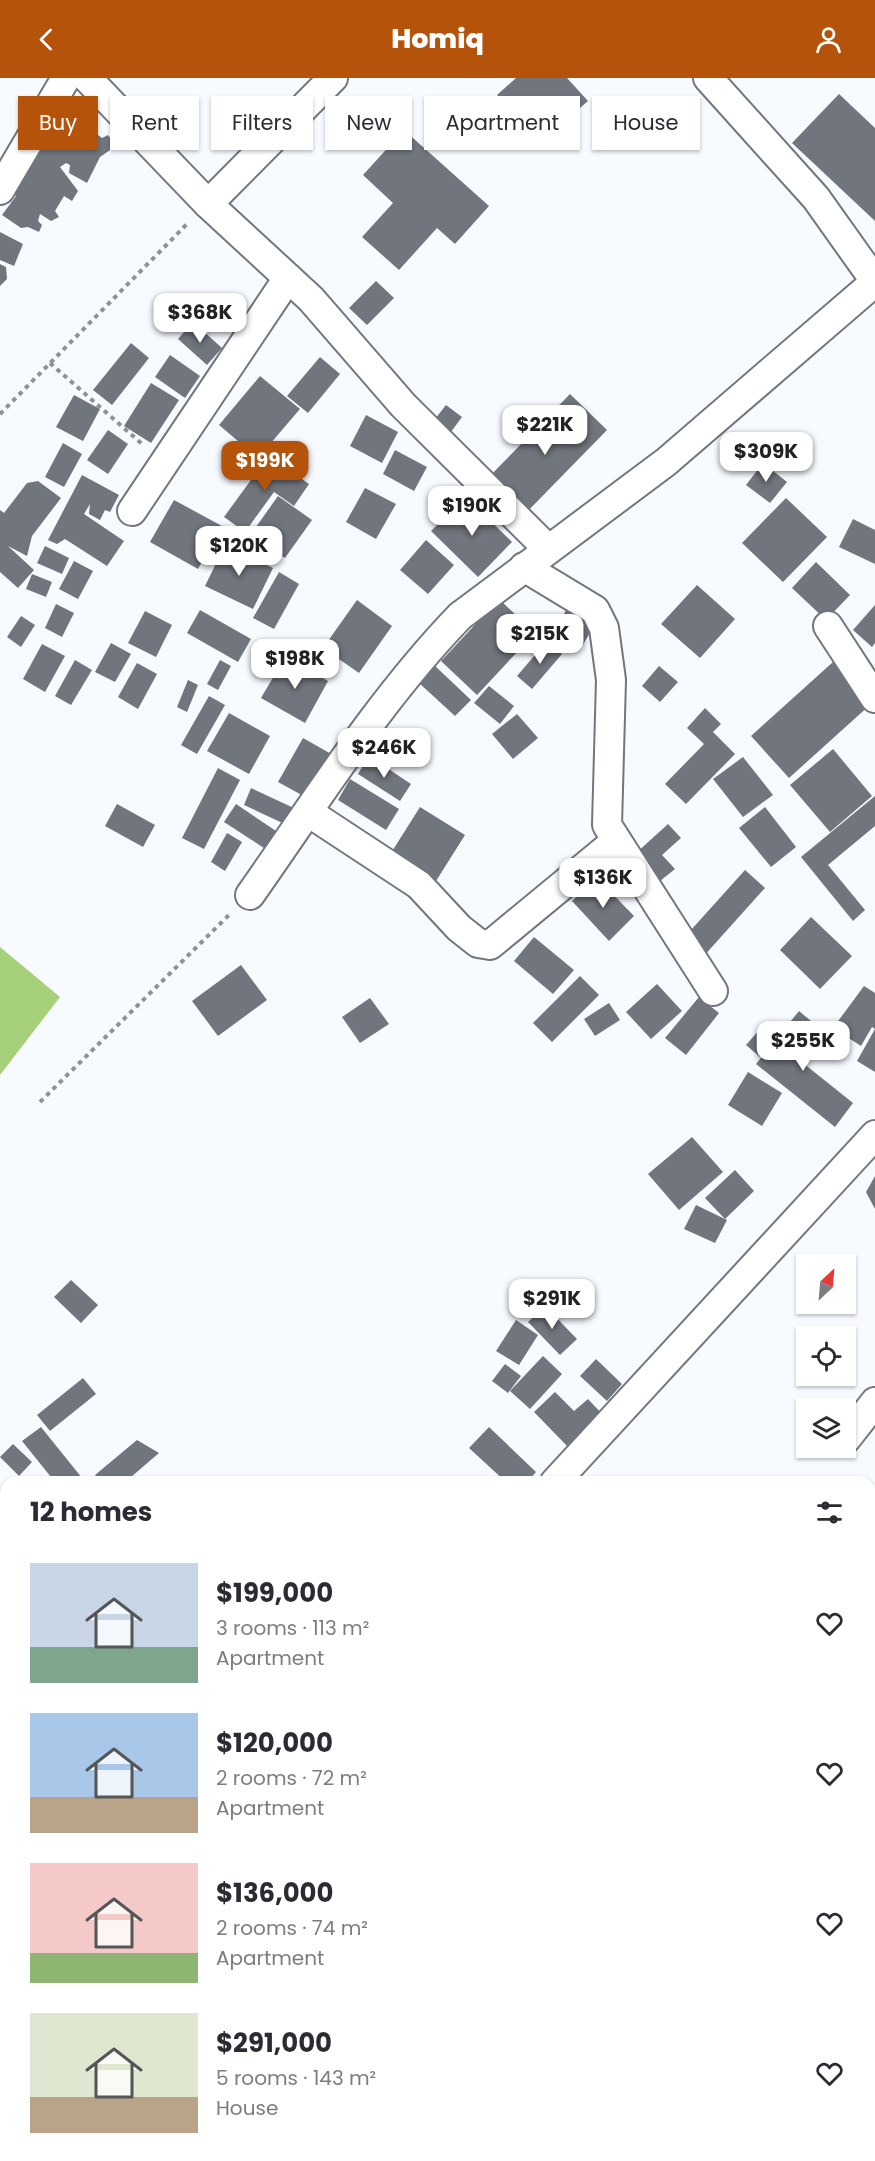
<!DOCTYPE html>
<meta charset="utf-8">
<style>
body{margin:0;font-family:Poppins,sans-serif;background:#f2f2f3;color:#2b2b33;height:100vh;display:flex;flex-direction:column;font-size:22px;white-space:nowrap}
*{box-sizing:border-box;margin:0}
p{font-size:20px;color:#7c7c81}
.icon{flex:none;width:33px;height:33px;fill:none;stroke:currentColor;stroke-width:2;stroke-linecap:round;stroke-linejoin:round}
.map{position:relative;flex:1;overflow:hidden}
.sheet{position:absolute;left:0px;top:1398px;width:876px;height:686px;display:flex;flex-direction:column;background:#fff;border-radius:18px 18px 0 0;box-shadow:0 2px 4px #0004}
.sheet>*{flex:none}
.banner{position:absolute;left:18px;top:18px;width:840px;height:54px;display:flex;gap:12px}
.needle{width:39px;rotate:26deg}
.tools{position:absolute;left:796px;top:1176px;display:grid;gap:12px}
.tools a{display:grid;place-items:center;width:60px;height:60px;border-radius:0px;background:#fff;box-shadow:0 2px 4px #0004;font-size:30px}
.price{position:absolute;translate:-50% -51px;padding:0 14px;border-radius:12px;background:#fff;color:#222;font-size:20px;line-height:39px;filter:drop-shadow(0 2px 3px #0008)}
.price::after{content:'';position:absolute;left:50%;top:36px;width:18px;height:14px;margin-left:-9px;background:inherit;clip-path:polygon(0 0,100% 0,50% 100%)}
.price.selected{background:#b45309;color:#fff}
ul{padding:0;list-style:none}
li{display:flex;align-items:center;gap:18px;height:150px;padding:0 30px}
li span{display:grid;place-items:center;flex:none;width:168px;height:120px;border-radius:0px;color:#555}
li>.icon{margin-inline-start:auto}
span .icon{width:72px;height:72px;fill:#fffc;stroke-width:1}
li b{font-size:26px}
h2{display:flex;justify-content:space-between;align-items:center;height:72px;padding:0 30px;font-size:26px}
.chip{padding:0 21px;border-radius:0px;background:#fff;box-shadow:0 2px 4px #0004;font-size:21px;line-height:54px}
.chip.selected{background:#b45309;color:#fff}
header{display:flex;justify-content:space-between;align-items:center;height:78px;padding:0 30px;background:#b45309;color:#fff;font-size:27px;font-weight:800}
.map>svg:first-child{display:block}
</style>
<header><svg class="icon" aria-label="back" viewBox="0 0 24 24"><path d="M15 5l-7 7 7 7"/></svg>Homiq<svg class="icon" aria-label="person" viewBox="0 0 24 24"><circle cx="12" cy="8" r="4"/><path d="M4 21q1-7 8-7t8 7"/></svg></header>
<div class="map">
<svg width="875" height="2083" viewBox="0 0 875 2083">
<rect width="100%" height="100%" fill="#f7faff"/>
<path fill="#a6d079" d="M0 869 60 919 0 997Z"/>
<g fill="#71757d">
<path d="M516 0H567L588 23 540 65 497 17Z"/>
<path d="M839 16 875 50V143L792 65Z"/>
<path d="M81 45 102 60 108 57 116 68 100 79 87 105 69 95 70 87 66 85 60 89 78 113 72 123 64 118 55 133 59 139 51 143 40 136 38 143 42 147 39 154 28 149 21 150 2 137 16 118 10 114 53 56 66 66Z"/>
<path d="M404 52 489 128 455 166 437 150 399 192 362 159 393 125 363 97Z"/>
<path d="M0 154 23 166 14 188 0 182Z"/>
<path d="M0 186 6 189 7 201 0 208Z"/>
<path d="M376 203 394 220 367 247 349 230Z"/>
<path d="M193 244 222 270 207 287 178 261Z"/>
<path d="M131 265 149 280 112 327 93 312Z"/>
<path d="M170 277 200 298 185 320 155 299Z"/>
<path d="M320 279 340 296 308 335 287 318Z"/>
<path d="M260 298 300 331 258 380 219 347Z"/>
<path d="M151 305 179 322 151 365 124 348Z"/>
<path d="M570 316 607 352 520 441 483 405Z"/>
<path d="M74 317 100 331 83 363 56 349Z"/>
<path d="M446 327 462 339 445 362 428 350Z"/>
<path d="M366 337 398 354 382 385 350 368Z"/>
<path d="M108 352 128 366 108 396 87 382Z"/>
<path d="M63 365 82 376 64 409 45 399Z"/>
<path d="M395 372 427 389 414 413 383 396Z"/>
<path d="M269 377 309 406 294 428 274 414 245 454 224 439Z"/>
<path d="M763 385 787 404 770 425 746 407Z"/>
<path d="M82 397 119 417 110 434 105 432 100 442 89 436 90 426 84 436 124 463 107 488 65 461 57 466 48 462Z"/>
<path d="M38 403 61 420 32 458 27 478 8 468 34 492 18 510 0 494V432L4 435 27 405Z"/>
<path d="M365 410 396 426 376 461 346 444Z"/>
<path d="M278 418 312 442 285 480 251 456Z"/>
<path d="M466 419 512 464 478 499 431 453Z"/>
<path d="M786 420 827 459 783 504 742 465Z"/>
<path d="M174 422 222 448 198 491 150 464Z"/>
<path d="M853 441 875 452V486L839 469Z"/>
<path d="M426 462 454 487 428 516 400 492Z"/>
<path d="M225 467 273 490 253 531 205 508Z"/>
<path d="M45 468 69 480 62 496 37 485Z"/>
<path d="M74 483 93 493 78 521 59 511Z"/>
<path d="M816 484 850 517 826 542 792 510Z"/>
<path d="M279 494 299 506 274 551 253 540Z"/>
<path d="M32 496 52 504 46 519 26 511Z"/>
<path d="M697 507 735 541 700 580 661 546Z"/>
<path d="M499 521 535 555 477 617 441 583Z"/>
<path d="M357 522 392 548 359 595 323 570Z"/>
<path d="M56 526 74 535 62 559 45 550Z"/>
<path d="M875 527V565L872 569 853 552Z"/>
<path d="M567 530 595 546 580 572 553 557Z"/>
<path d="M200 532 251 561 238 584 187 555Z"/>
<path d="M145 533 172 547 156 579 128 565Z"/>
<path d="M21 538 35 547 21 569 7 559Z"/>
<path d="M547 563 562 576 532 611 517 598Z"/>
<path d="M111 565 131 576 115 604 95 594Z"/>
<path d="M42 566 65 578 45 614 23 601Z"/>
<path d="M285 579 328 603 305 645 261 620Z"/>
<path d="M75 582 92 592 71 627 55 618Z"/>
<path d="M220 582 231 588 218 612 207 606Z"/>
<path d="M833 584 871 626 789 700 751 658Z"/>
<path d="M137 585 157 596 138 631 118 619Z"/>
<path d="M434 587 471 622 455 638 418 604Z"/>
<path d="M659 588 678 604 660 624 642 608Z"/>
<path d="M188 602 198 607 187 634 177 629Z"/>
<path d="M489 608 514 628 500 646 474 625Z"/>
<path d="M209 618 225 627 197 676 181 667Z"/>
<path d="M705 630 721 646 713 654 735 676 686 726 665 706 704 666 687 650Z"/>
<path d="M229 635 270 658 249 696 207 673Z"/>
<path d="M517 636 538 660 513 681 492 656Z"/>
<path d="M303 660 333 677 309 721 278 704Z"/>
<path d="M833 671 872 718 830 754 790 707Z"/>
<path d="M369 678 411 706 400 723 358 696Z"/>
<path d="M743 679 773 717 743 739 713 701Z"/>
<path d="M218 690 240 702 204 771 182 760Z"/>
<path d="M350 701 399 731 386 752 338 722Z"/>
<path d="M251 710 296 731 289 748 244 727Z"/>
<path d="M875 718V748L828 787 865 832 853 843 801 779Z"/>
<path d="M117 726 155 747 143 769 105 748Z"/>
<path d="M236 726 282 757 270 774 224 744Z"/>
<path d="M420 729 465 757 436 803 391 775Z"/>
<path d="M765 729 796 769 771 789 739 750Z"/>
<path d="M668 746 681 760 662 777 675 791 660 803 635 776Z"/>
<path d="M227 755 242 764 225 793 211 784Z"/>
<path d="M745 792 765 810 702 880 682 862Z"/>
<path d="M597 800 634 838 609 863 572 823Z"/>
<path d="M811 839 852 878 820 911 780 872Z"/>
<path d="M534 859 574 892 553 916 514 883Z"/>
<path d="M241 887 267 922 218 958 192 923Z"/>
<path d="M580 898 599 917 552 964 533 945Z"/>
<path d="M657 906 682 933 651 961 626 934Z"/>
<path d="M864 908 875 915V951L872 949 861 968 833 950Z"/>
<path d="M699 919 719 935 686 977 665 960Z"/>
<path d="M370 920 389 946 360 965 342 939Z"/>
<path d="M609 925 620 942 595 958 584 941Z"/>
<path d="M799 933 817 948 793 977 853 1025 835 1049 756 986Z"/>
<path d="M765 945 779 956 760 979 746 967Z"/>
<path d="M875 951V994L857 983Z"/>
<path d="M748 994 782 1015 762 1048 728 1027Z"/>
<path d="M692 1059 723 1094 679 1132 648 1096Z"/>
<path d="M735 1092 754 1113 725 1141 705 1120Z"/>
<path d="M875 1098V1131L866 1114Z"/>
<path d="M696 1127 727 1142 715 1165 684 1151Z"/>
<path d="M71 1202 98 1227 81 1245 54 1219Z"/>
<path d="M545 1228 577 1261 560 1277 528 1244Z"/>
<path d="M516 1242 538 1257 519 1287 496 1273Z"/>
<path d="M543 1278 562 1296 530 1331 510 1313Z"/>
<path d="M596 1281 622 1306 607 1323 580 1298Z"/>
<path d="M505 1286 521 1298 508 1315 492 1303Z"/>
<path d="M83 1300 96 1316 50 1353 37 1337Z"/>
<path d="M555 1314 574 1333 588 1321 604 1338 570 1371 534 1334Z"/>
<path d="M41 1349 82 1400 77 1404H55L22 1363Z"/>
<path d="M489 1349 536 1394 527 1404H506L469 1370Z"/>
<path d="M137 1362 159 1375 131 1399 136 1404H101L95 1397Z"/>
<path d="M13 1366 32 1384 19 1398 0 1379Z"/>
<path d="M0 1617 6 1621V1639L0 1636Z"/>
<path d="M0 1651 6 1654V1684L0 1696Z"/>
<path d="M0 1724 6 1728V1757L0 1768Z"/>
<path d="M0 1813 6 1816V1833L0 1844Z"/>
<path d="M6 1935V1973L0 1966V1940Z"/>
<path d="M10 2078H81L73 2083H3Z"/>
<path d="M128 2078H142L147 2083H122Z"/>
</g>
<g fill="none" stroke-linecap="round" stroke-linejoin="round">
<g stroke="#73767e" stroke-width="32">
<g id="street">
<path d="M87 0 208 126 311 221 403 327 548 471"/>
<path d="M708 0 816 120 875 203"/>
<path d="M0 112 66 0"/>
<path d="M208 126 333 0"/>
<path d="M132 433 288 200"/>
<path d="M524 489 595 532 604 550 611 602 607 747 713 913"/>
<path d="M828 548 875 620"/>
<path d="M308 734 419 807 459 850 478 865 490 867 616 763"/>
<path d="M250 817C317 722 379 622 460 538L666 384 875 204"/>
<path d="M846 1361 875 1324"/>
<path d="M555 1404 875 1057"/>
<path d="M0 1789 6 1790"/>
<path d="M0 2020 6 2018"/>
<path d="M288 2078 294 2083"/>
<path d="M499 2078 501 2083"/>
<path d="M832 2078 835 2083"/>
<path d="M398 2083 408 2078"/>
</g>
</g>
<g stroke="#8f9195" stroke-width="4" stroke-dasharray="4.5 4.5" stroke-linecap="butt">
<path d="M50 285 142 366"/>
<path d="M0 336 187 146"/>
<path d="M40 1024 229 837"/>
<path d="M870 1570H875"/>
</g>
<use href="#street" stroke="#fff" stroke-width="28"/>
</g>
</svg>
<div class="tools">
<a><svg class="needle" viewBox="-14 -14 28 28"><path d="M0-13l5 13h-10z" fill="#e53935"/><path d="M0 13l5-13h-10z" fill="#7c7c81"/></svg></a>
<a><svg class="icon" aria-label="locate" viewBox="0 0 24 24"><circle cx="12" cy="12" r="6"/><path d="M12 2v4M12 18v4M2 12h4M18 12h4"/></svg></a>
<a><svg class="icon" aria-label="layers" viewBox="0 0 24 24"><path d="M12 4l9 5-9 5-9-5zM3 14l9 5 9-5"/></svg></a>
</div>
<b class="price" style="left:200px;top:266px">$368K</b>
<b class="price" style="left:545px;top:378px">$221K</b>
<b class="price" style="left:766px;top:405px">$309K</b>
<b class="price selected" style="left:265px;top:414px">$199K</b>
<b class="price" style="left:472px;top:459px">$190K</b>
<b class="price" style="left:239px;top:499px">$120K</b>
<b class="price" style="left:540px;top:587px">$215K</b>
<b class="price" style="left:295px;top:612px">$198K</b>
<b class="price" style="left:384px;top:701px">$246K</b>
<b class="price" style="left:603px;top:831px">$136K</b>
<b class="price" style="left:803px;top:994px">$255K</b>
<b class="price" style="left:552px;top:1252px">$291K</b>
<div class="banner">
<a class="chip selected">Buy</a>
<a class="chip">Rent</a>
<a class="chip">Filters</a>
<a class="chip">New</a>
<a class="chip">Apartment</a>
<a class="chip">House</a>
</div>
<section class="sheet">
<h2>12 homes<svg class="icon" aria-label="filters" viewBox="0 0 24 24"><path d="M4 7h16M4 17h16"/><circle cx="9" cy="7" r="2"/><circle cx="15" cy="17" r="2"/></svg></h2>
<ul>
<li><span style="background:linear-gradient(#c9d6e8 70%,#7fa58c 0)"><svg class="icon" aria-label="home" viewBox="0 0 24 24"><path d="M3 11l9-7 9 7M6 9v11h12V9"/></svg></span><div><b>$199,000</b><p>3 rooms · 113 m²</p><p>Apartment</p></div><svg class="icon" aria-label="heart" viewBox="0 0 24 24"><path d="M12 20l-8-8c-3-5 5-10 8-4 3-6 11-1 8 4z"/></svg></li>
<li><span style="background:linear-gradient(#a9c7e8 70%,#b9a48a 0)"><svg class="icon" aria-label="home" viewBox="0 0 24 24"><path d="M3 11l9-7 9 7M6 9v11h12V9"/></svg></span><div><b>$120,000</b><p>2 rooms · 72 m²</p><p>Apartment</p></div><svg class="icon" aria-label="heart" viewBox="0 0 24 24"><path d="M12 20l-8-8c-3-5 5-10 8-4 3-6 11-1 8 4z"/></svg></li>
<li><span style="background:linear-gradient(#f6c9c9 75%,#8fb573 0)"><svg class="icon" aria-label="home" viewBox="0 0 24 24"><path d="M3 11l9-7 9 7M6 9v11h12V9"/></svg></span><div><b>$136,000</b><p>2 rooms · 74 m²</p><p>Apartment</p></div><svg class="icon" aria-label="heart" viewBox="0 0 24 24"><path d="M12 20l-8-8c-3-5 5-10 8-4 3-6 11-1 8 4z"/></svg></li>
<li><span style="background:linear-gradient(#dfe7d0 70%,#b9a48a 0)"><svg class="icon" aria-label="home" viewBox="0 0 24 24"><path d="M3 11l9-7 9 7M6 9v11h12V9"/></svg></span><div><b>$291,000</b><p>5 rooms · 143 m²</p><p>House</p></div><svg class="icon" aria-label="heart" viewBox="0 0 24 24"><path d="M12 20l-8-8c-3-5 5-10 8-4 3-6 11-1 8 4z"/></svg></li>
</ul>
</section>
</div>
